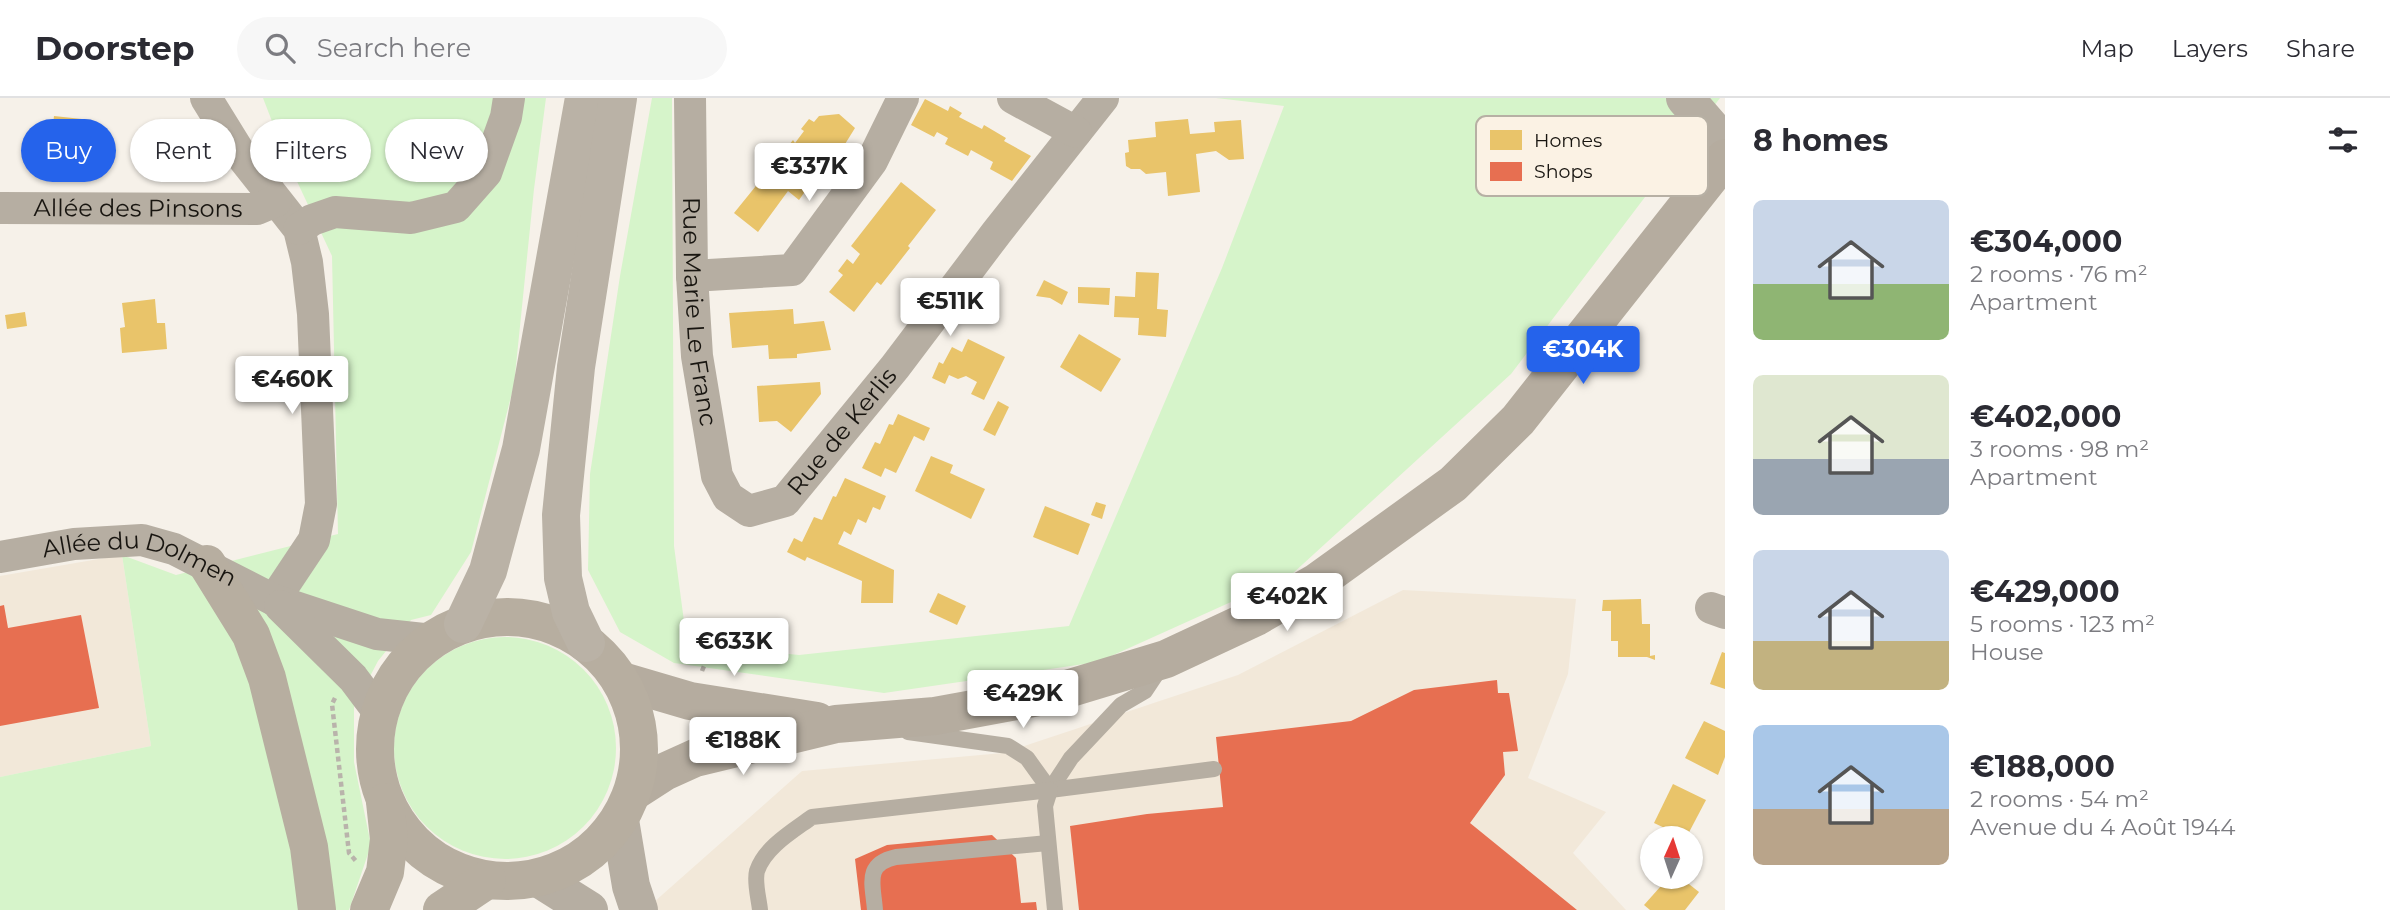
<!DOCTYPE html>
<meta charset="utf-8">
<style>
body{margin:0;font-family:Montserrat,sans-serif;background:#f7f7f7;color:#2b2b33;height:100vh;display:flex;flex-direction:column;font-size:26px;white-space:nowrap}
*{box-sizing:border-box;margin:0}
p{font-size:23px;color:#7c7c81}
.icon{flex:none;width:38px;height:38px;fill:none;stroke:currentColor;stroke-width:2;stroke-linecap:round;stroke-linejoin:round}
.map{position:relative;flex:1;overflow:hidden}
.side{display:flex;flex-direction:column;background:#fff;width:665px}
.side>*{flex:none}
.banner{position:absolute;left:21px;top:21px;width:665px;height:63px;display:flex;gap:14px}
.needle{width:46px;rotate:3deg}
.fabs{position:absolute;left:1640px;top:728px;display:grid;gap:14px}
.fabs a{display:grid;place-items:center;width:63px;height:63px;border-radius:50%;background:#fff;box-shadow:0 2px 5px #0004;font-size:35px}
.price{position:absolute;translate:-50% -60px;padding:0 16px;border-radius:7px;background:#fff;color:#222;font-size:23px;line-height:46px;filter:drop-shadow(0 2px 4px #0008)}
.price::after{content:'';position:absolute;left:50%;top:42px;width:21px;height:16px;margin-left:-10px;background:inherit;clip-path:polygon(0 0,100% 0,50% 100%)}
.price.current{background:#2563eb;color:#fff}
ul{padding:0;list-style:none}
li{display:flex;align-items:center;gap:21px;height:175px;padding:0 28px}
li span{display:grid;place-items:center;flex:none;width:196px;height:140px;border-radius:10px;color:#555}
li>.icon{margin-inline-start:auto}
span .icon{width:84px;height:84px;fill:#fffc;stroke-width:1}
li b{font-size:30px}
h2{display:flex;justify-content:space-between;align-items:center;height:84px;padding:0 28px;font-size:30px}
.pill{padding:0 24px;border-radius:32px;background:#fff;box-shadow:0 2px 5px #0004;font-size:24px;line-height:63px}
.pill.current{background:#2563eb;color:#fff}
header{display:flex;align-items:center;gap:42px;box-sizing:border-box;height:98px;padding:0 35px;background:#fff;border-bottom:2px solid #e1e1e2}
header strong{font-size:33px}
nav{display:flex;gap:38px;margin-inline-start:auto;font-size:24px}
.search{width:490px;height:63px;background:#f7f7f7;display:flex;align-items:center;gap:18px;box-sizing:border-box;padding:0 24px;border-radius:38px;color:#7c7c81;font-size:26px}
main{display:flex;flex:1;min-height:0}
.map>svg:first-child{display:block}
</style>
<header>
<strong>Doorstep</strong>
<div class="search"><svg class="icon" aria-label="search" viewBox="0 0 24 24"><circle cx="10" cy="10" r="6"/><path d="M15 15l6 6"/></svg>Search here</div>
<nav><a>Map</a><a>Layers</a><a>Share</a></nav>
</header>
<main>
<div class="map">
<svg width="1725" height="812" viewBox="0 0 1725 812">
<rect width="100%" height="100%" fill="#f6f1e9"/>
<g fill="#f2e8d9">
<path d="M122 457 151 648 0 679V478Z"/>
<path d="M1403 492 1576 501 1568 576 1528 680 1606 714 1573 755 1626 812H645L802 673 1003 655 1238 577Z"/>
</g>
<g fill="#d6f4ca">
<path d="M263 0H546L534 91 514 287 471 454 431 517 411 522 378 563 354 609V664L371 747 349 812H0V679L151 648 122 457 176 477 338 436 332 158 287 62Z"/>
<path d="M652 0H672L674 448 687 546 799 557 1069 528 1222 170 1284 8 1216 0H1720L1511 276 1291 477 1098 564 884 595 674 565 620 534 588 472 590 376 620 178Z"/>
<circle cx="505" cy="650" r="111"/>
</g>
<g fill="#e9c46a">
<path d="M925 1 948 13 950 8 962 15 959 19 982 31 984 27 1006 40 1004 43 1031 58 1012 83 990 71 993 64 971 52 968 58 945 46 948 40 937 34 934 39 911 27Z"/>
<path d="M839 16 855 30 837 59 827 71 823 68 799 102 788 93 758 134 734 115 793 42 795 45 804 33 801 31 809 21 814 24 819 18Z"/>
<path d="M54 18 91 22 88 47 90 50 89 61 84 65 72 64 71 67 49 64 51 47 55 43 56 38 52 34Z"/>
<path d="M1188 21 1190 36 1215 34 1214 24 1241 22 1244 61 1229 62 1216 53 1196 56 1200 94 1168 98 1166 74 1146 76 1140 71H1131L1126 68 1125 55 1129 54 1128 42 1156 39 1155 24Z"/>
<path d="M901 84 936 112 908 148 910 150 881 187 877 184 854 214 829 194 843 177 838 173 847 161 853 166 860 156 851 148Z"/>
<path d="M1136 174 1159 175 1157 211 1168 212 1166 239 1138 237 1139 220 1114 219 1115 198 1135 199Z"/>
<path d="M1044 182 1068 194 1062 207 1050 200 1036 198Z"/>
<path d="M1078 189 1110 190 1109 207 1078 205Z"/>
<path d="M155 201 157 225H165L167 251 122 255 120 230 125 229 122 205Z"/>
<path d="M793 211 794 226 824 223 831 252 797 256V260L769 261 768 247 732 250 729 215Z"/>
<path d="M25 214 27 228 7 231 5 217Z"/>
<path d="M1079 236 1121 261 1101 294 1060 269Z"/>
<path d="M968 241 1005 259 984 302 971 296 977 284 966 278 958 281 949 277 945 286 932 280 939 264 943 266 952 249 962 254Z"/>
<path d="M820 284 821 296 791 334 777 323 759 324 757 288Z"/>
<path d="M998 303 1009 309 995 338 983 332Z"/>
<path d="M898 316 930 330 924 343 914 338 896 375 885 370 881 379 862 370 875 344 880 346 889 326 893 327Z"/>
<path d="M931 358 953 367 950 375 985 391 971 421 915 393Z"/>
<path d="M845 380 886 398 880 412 873 409 866 425 858 421 851 437 844 433 838 446 894 472 893 505H861L862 483 807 459 805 463 787 454 794 440 802 444 814 419 822 422 833 398 836 399Z"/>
<path d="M1096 404 1106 407 1102 421 1091 417Z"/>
<path d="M1045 408 1090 426 1078 457 1033 439Z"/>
<path d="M938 495 966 508 957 527 929 514Z"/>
<path d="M1641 501 1642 526H1650V558L1655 557V562L1647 559H1618V543H1611V513H1602L1603 502Z"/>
<path d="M1722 554 1725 555V591L1710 586Z"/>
<path d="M1704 623 1725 633V659L1718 677 1685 660Z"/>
<path d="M1673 686 1706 702 1686 740 1654 725Z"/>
<path d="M1669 779H1680L1699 794 1685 812H1650L1644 807Z"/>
</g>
<g fill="#e76f51">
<path d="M4 507 8 530 81 517 99 610 0 628V508Z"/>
<path d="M1497 582 1498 595H1509L1518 653 1503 654 1505 677 1470 725 1577 812H1079L1070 728 1147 716 1223 709 1216 639 1351 623 1414 592Z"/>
<path d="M992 737 1016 760 1021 805 1036 804 1037 812H861L855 761 887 747Z"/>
</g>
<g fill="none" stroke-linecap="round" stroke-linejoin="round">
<g stroke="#b9b3ab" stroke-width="4.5" stroke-dasharray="5 3.5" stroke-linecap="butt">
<path d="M702 573 719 532"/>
<path d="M335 600 332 606 349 755 356 763"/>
</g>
<g stroke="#b6aea2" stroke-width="16">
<path d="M908 634 1008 648 1027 660 1050 692 1071 660 1121 607 1145 593 1161 569"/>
<path d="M1050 692 1214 671"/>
<path d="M760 812C759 801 754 784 757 773 765 749 793 733 812 719L1050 692 1045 708 1055 812"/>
<path d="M875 812C873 786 864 766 896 759L1048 745"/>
</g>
<g stroke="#b6aea2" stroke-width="32">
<path d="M206 0 243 60 299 131 307 164 313 216 321 406 314 442 274 502"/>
<path id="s1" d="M690 0 692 178 697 258 717 378 728 399 749 413 785 403 895 269 997 134 1103 0"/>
<path d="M1013 0 1076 34"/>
<path id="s2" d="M0 110 257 111 276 103"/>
<path d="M299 131 312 122 335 114 411 120 456 109 486 75 506 19 509 0"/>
<path d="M692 178 792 172 872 63 903 0"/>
<path id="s3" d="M0 459 74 446 142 442 174 451 274 502 377 536 433 542"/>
<path d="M280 508 353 580 380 616"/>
<path d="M1711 510 1725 515"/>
</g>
<g stroke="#b6aea2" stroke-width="38">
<path d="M1685 0 1725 46"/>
<path d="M620 722 631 788 639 812"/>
<path d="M538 780 589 812"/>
</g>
<g stroke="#b5ac9f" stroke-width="38">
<path d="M622 583 690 603 817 623"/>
<path d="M633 694 664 674 695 660 836 626 935 618 1044 598 1166 561 1256 519 1317 484 1453 386 1518 322 1725 60"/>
</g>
<g stroke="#b7aea0" stroke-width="38">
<path d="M207 466 251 537 267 580 309 749 317 812"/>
<circle cx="507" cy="651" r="132"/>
<path d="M369 812 385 774 389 741 385 704"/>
<path d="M442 812 487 782"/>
</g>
<g stroke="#bab2a6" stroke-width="38">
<path d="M463 526 488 473 521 351 584 0"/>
<path d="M586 545 571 514 563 480 561 417 576 269 618 0"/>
</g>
</g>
<g text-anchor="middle" stroke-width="7" stroke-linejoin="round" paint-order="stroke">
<g font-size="24" fill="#181510" stroke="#fbf2e4">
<text dy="8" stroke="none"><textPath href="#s2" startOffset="138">Allée des Pinsons</textPath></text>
<text dy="8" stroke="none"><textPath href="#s1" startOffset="214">Rue Marie Le Franc</textPath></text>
<text dy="8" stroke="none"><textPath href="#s1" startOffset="556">Rue de Kerlis</textPath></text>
<text dy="8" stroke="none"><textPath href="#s3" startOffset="144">Allée du Dolmen</textPath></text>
</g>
</g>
<rect x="1476" y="18" width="232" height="80" rx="10" fill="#fbf2e4" stroke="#b7b0a4" stroke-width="2"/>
<rect x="1490" y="32" width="32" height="20" fill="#e9c46a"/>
<rect x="1490" y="64" width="32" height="19" fill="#e76f51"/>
<g font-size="19" fill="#181510">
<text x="1534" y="49">Homes</text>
<text x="1534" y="80">Shops</text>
</g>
</svg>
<div class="fabs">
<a><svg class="needle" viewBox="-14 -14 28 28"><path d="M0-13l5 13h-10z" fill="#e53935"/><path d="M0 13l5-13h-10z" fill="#7c7c81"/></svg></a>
</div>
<b class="price" style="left:809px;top:105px">€337K</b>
<b class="price" style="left:950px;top:240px">€511K</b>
<b class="price current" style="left:1583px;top:288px">€304K</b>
<b class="price" style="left:292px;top:318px">€460K</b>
<b class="price" style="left:1287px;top:535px">€402K</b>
<b class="price" style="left:734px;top:580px">€633K</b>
<b class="price" style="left:1023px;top:632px">€429K</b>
<b class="price" style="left:743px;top:679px">€188K</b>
<div class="banner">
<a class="pill current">Buy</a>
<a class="pill">Rent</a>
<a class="pill">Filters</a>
<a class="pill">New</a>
</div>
</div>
<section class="side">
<h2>8 homes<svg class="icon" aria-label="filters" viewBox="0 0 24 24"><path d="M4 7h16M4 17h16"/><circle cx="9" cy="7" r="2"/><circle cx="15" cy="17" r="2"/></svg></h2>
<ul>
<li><span style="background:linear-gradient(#c9d6e8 60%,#8fb573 0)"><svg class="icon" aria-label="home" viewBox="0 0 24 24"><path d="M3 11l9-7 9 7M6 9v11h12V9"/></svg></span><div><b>€304,000</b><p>2 rooms · 76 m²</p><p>Apartment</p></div></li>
<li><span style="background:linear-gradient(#dfe7d0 60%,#9aa5b1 0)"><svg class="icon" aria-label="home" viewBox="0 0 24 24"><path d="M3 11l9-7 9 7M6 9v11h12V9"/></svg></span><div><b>€402,000</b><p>3 rooms · 98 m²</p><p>Apartment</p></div></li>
<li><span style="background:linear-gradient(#c9d6e8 65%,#c2b280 0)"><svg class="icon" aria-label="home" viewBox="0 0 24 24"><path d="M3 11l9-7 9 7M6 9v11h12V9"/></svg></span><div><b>€429,000</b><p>5 rooms · 123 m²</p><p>House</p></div></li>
<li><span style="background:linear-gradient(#a9c7e8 60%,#b9a48a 0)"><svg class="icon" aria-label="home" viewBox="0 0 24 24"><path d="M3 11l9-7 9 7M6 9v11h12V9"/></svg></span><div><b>€188,000</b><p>2 rooms · 54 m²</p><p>Avenue du 4 Août 1944</p></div></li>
</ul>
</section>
</main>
